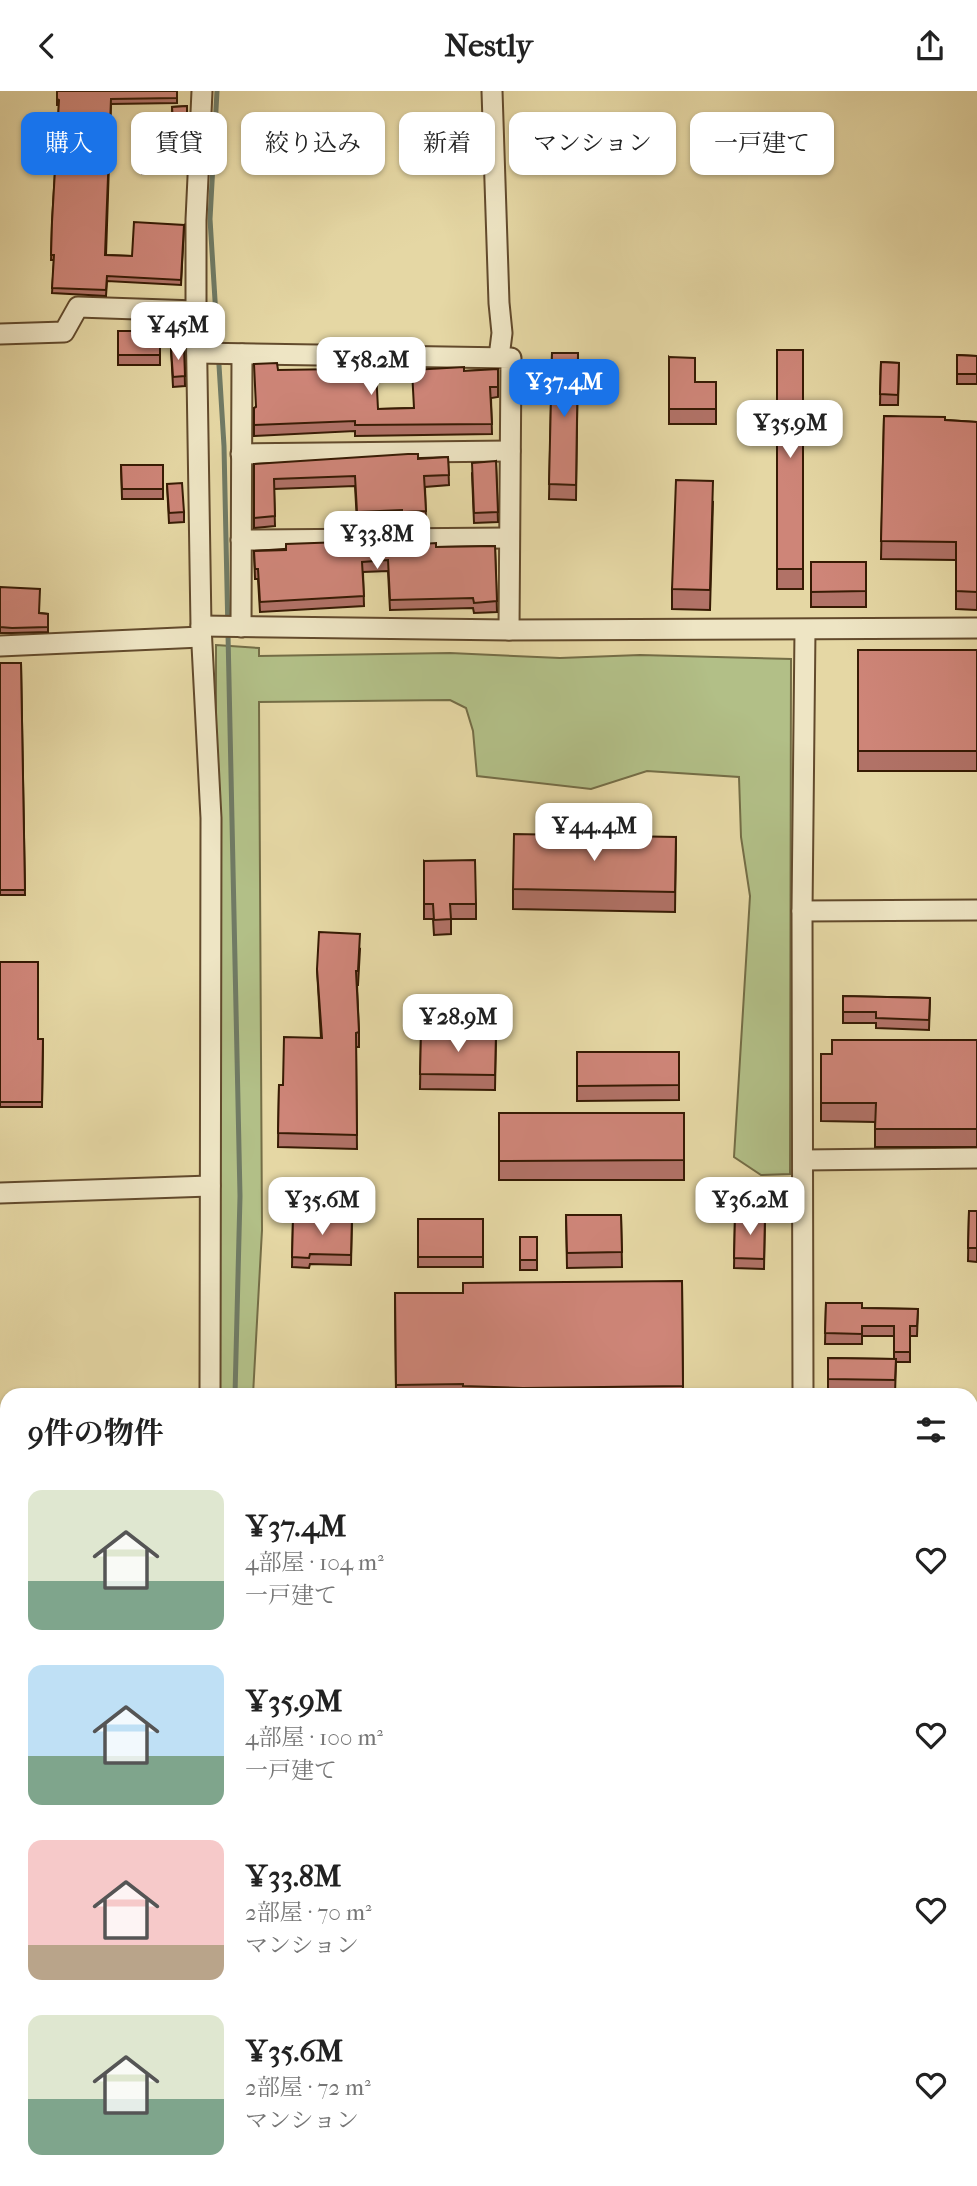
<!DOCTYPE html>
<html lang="ja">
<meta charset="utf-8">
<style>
body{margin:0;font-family:"IM FELL French Canon","Noto Serif JP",serif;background:#f2f2f2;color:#222;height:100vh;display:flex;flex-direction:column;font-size:26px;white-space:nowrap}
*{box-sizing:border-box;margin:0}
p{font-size:23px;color:#767676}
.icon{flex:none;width:38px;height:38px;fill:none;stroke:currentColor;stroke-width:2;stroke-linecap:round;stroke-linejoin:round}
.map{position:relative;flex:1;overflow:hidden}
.drawer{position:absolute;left:0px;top:1297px;width:978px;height:800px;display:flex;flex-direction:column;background:#fff;border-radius:21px 21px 0 0;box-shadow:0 2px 5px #0004}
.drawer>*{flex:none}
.guide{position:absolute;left:21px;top:21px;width:936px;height:63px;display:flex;gap:14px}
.price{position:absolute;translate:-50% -60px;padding:0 16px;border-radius:14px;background:#fff;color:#222;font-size:23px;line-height:46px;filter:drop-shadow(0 2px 4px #0008)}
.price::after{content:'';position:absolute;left:50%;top:42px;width:21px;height:16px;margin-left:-10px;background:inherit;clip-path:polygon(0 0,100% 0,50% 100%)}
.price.selected{background:#1a73e8;color:#fff}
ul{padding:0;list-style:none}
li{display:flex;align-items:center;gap:21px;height:175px;padding:0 28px}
li span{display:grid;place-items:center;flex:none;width:196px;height:140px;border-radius:14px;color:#555}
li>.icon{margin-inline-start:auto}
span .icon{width:84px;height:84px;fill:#fffc;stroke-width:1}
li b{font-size:30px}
h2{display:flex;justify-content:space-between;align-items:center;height:84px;padding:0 28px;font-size:30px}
.chip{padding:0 24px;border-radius:14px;background:#fff;box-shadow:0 2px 5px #0004;font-size:24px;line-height:63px}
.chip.selected{background:#1a73e8;color:#fff}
header{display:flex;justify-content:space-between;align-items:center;height:91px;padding:0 28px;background:#fff;font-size:32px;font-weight:700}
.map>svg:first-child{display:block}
</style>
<header><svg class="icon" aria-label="back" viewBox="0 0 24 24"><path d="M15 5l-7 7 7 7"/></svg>Nestly<svg class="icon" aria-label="share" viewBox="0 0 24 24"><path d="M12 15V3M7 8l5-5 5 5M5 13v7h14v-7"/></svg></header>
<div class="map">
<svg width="977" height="2095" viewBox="0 0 977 2095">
<rect width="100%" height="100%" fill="#e5d7a4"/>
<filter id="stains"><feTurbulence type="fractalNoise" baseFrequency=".00286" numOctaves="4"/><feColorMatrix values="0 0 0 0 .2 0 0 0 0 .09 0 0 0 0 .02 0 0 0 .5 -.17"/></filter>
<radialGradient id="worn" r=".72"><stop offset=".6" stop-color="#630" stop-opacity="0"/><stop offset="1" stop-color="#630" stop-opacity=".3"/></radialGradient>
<g fill="#b2bf87" stroke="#746d46" stroke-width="2">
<path d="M216 554 259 557V565L450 562 560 567 640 564 791 568 790 1083 761 1084 734 1066 750 805 741 746 739 686 647 680 591 698 477 685 473 640 466 617 450 609 259 611 262 1139 253 1304H216Z"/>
<path d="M7 1351V1402H0V1352Z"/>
</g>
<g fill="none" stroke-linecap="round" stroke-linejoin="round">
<g stroke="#707a64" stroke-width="5">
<path d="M217 0 210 128 224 355 240 1105 235 1304"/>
<path d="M0 1364H7"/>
<path d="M971 1375H977"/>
<path d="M213 2090V2095"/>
<path d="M165 2095 172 2090"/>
</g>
<g stroke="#624a2c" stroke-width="23">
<g id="minor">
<path d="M202 0 196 129V220L201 535 211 727 210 1304"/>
<path d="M492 0 499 212 502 242 499 266"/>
<path d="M0 243 64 241 78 216 196 220"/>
<path d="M197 262 511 267 509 539"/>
<path d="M241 363 510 360"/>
<path d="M241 449 509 447"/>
<path d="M201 535 509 539 977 537"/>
<path d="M241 536 242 263"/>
<path d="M0 555 201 546"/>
<path d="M802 820 977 819"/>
<path d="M804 1069 977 1067"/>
<path d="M0 1102 210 1095"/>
<path d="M803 1304 802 820 805 539"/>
<path d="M0 1401H7"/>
<path d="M971 1684H977"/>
<path d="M0 1691H7"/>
<path d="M0 1999H7"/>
<path d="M971 2003H977"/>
<path d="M813 2090V2095"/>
<path d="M180 2095 186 2090"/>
<path d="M231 2095V2090"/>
<path d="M518 2095V2090"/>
</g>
</g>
<use href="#minor" stroke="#eee5c4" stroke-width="19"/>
</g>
<g fill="#b17267" stroke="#371b04" stroke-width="2">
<path d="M57 0H177V12L111 13 106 164 132 165 184 134 181 194 107 190 106 205 52 202 54 169H51L52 131 59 14H57Z"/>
<path d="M187 15V54H183V82L142 83V49L173 48 172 16Z"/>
<rect x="118" y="240" width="42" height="34"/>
<path d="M184 256 185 295 173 296 171 257Z"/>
<rect x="777" y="259" width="26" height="239"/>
<path d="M552 262H578L576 409 549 408Z"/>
<path d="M957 264 977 265V293H957Z"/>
<path d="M669 266 695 291H716V333H669Z"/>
<path d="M881 271 899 272 898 314H880Z"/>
<path d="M498 278V306L491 307 492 343 355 345V340L254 345V317L256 316 278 279 341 281 378 318 413 317 464 280Z"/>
<path d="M884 325 977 331V519L956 518V469L881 468Z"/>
<path d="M448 366 449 394 425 396 426 430 402 432V429L357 431 355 395 274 398 275 435 254 437V373Z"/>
<path d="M496 370 498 431 474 432 472 382Z"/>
<path d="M121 374H163V408H122Z"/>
<path d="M167 393 184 421V431L169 432Z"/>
<path d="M713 410 710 519 672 518V498Z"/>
<path d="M372 452 436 456 495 455 497 521 474 522 473 517 390 519 388 480 363 481 364 515 260 521 258 488H255L254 460Z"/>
<rect x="811" y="471" width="55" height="45"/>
<path d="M0 496 39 522 48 523V541L12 542H0Z"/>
<rect x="858" y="559" width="119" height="121"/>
<path d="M0 572H21L25 804H0Z"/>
<path d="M676 746 675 821 513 818V798Z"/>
<path d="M424 770 476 813V828H451V843L434 844 433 828H424Z"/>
<path d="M360 858 358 894H357L359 941V956H356L357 1058 278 1056 279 994H283L321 947 317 878Z"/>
<path d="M0 871 38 948H43L42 1016H0Z"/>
<path d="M843 905 930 907 929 939 876 937V932H843Z"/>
<path d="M421 941 496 943 495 999 420 998Z"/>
<path d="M977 949V1056H875V1031L821 1030V963H832Z"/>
<path d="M577 961H679V1009L577 1010Z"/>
<rect x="499" y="1022" width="185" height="67"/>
<path d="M969 1120H977V1171L968 1170Z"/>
<path d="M566 1124H621L622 1176 567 1177Z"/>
<path d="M735 1125 765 1126 764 1178 734 1177Z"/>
<path d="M352 1126 351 1174 310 1173 309 1177 292 1176 293 1128 334 1129Z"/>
<rect x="418" y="1128" width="65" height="48"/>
<rect x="520" y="1146" width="17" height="33"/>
<path d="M682 1190 683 1304H396L395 1202H463Z"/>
<path d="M826 1212 862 1217 918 1218 917 1245H910V1271H896L895 1304 828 1303V1267L894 1268V1245H862V1253H825Z"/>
<rect x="971" y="1382" width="6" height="57"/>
<rect x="975" y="1603" width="2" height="40"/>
<rect x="976" y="1903" width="1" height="46"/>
<path d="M1 1931H7V1970H2Z"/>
</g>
<g fill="#ce8578" stroke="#371b04" stroke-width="2">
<path d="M57 0H177V7L111 8 105 164 132 165 134 131 184 134 181 189 107 185 106 199 52 197 54 164H51L52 131 59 9 57 8Z"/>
<path d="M187 15V44L174 45 172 16Z"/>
<path d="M183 48V72H142V49Z"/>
<rect x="118" y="240" width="42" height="24"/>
<path d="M184 256 185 285 173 286 171 257Z"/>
<rect x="777" y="259" width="26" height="219"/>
<path d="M552 262H578L576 394 549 393Z"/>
<path d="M957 264 977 265V283H957Z"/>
<path d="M669 266 695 267V291H716V318H669Z"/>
<path d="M881 271 899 272 898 304 880 303Z"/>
<path d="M277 272 278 279 341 278V281L376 279 378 318 414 317 412 279 464 276V280L498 278V296H490L492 333 355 334V330L254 334V317L256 316 254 273Z"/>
<path d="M884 325 945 326V329L977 331V501L956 500V451L881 450Z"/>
<path d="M408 363H418V368L448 366 449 384 424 385 426 420 402 421V419L357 421 355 385 274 388 275 425 254 427V373Z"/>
<path d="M496 370 498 421 474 422 472 372Z"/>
<path d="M121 374H163V398H122Z"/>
<path d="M676 389 713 390 710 499 672 498Z"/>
<path d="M182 392 184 421 169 422 167 393Z"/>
<path d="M371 450 372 452 404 451 405 454 436 452V456L495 455 497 510 474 512 473 507 390 509 388 469 362 471 364 505 260 511 258 478H255L254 460 286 459V453Z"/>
<path d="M811 471H866V500L811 501Z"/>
<path d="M0 496 40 498 39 522 48 523V536L12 537 0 536Z"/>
<rect x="858" y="559" width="119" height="101"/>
<path d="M0 572H21L25 799H0Z"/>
<path d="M514 743 676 746 675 801 513 798Z"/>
<path d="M475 769 476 813H450L451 828 434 829 433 813H424V770Z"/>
<path d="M319 841 360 843 358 880H356L359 941 356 942 357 1044 278 1042 279 994H283L284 946 322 947 317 878Z"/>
<path d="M0 871H38V948H43L42 1011H0Z"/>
<path d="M843 905 930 907 929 929 876 927V921H843Z"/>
<path d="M421 941 496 943 495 984 420 983Z"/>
<path d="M832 949H977V1038H875L876 1012H821V963H832Z"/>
<path d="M577 961H679V994L577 995Z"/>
<path d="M499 1022H684V1069L499 1070Z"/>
<path d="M969 1120H977V1157H968Z"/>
<path d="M566 1124H621L622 1161 567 1162Z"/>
<path d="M335 1125 352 1126 351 1164 310 1163 309 1167 292 1166 293 1128 334 1129Z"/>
<path d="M735 1125 765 1126 764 1168 734 1167Z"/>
<rect x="418" y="1128" width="65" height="38"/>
<rect x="520" y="1146" width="17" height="23"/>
<path d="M682 1190 683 1295 523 1297 463 1295V1293L396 1294 395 1202H463V1192Z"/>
<path d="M826 1212H862V1217L918 1218 917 1235H910V1261H894V1235H862V1243L825 1242Z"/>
<path d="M828 1267 896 1268 895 1289 828 1288Z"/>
<rect x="971" y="1382" width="6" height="44"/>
<rect x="975" y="1603" width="2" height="26"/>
<rect x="976" y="1903" width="1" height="31"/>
<path d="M1 1931H7V1961L2 1962Z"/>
<path d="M977 2051V2095H973V2052Z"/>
<rect x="544" y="2090" width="122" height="5"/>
</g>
<rect width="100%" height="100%" filter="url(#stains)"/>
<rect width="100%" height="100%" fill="url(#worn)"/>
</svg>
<b class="price" style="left:178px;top:271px">¥45M</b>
<b class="price" style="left:371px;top:306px">¥58.2M</b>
<b class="price selected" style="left:564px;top:328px">¥37.4M</b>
<b class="price" style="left:790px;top:369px">¥35.9M</b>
<b class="price" style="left:377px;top:480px">¥33.8M</b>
<b class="price" style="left:594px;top:772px">¥44.4M</b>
<b class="price" style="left:458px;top:963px">¥28.9M</b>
<b class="price" style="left:322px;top:1146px">¥35.6M</b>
<b class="price" style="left:750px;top:1146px">¥36.2M</b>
<div class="guide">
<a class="chip selected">購入</a>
<a class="chip">賃貸</a>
<a class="chip">絞り込み</a>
<a class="chip">新着</a>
<a class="chip">マンション</a>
<a class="chip">一戸建て</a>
</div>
<section class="drawer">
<h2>9件の物件<svg class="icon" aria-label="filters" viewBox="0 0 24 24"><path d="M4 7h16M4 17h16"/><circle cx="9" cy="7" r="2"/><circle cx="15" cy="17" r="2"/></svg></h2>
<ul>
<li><span style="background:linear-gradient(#dfe7d0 65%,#7fa58c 0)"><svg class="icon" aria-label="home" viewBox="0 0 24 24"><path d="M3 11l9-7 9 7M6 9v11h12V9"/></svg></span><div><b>¥37.4M</b><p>4部屋 · 104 m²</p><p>一戸建て</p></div><svg class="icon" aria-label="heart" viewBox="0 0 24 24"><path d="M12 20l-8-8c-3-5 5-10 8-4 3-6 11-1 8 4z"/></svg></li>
<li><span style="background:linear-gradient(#bfe0f5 65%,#7fa58c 0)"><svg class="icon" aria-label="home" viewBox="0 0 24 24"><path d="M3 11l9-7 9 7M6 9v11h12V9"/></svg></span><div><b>¥35.9M</b><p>4部屋 · 100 m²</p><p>一戸建て</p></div><svg class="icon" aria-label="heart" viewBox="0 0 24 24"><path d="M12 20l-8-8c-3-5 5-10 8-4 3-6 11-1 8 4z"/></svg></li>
<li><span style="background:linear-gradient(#f6c9c9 75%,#b9a48a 0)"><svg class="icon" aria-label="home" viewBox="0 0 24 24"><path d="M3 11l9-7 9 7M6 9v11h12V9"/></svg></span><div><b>¥33.8M</b><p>2部屋 · 70 m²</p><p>マンション</p></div><svg class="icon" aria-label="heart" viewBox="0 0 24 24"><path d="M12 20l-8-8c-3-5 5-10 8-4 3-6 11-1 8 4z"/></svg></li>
<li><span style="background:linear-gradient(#dfe7d0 60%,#7fa58c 0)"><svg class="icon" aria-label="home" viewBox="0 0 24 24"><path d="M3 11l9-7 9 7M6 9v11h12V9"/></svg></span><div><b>¥35.6M</b><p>2部屋 · 72 m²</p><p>マンション</p></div><svg class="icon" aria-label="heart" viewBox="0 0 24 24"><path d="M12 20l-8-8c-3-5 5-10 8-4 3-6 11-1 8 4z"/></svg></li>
</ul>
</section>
</div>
